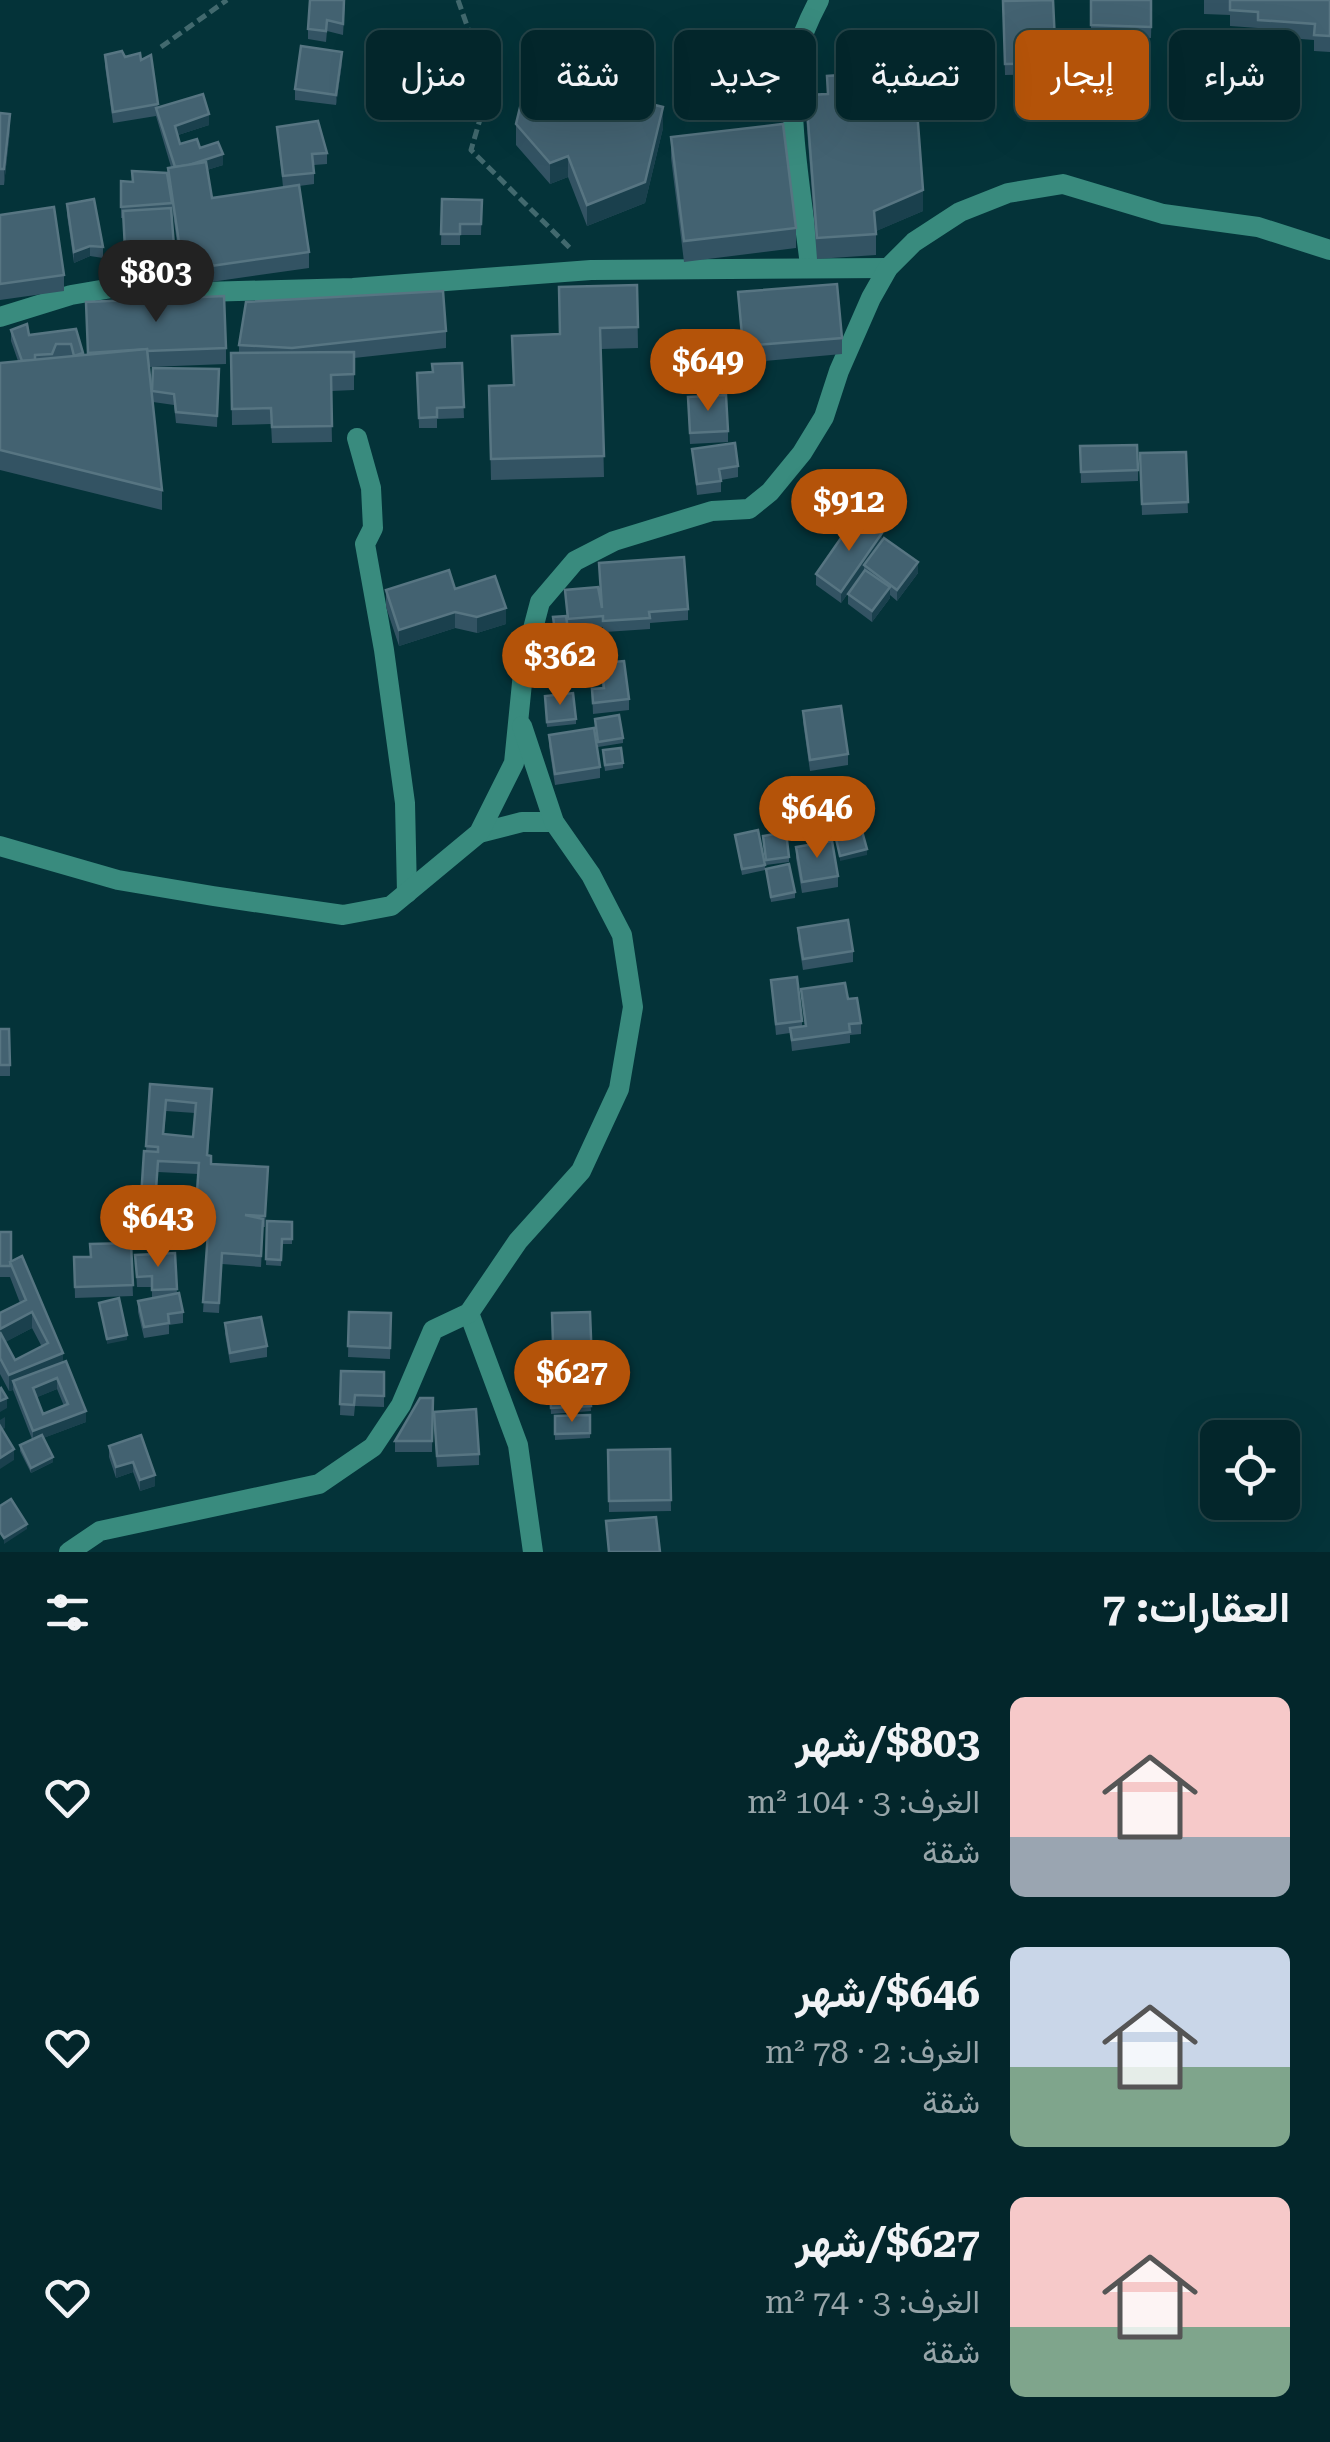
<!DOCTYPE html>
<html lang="ar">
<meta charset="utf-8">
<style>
body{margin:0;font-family:"Roboto Serif",Vazirmatn,serif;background:#0d2e33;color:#f1f3f6;direction:rtl;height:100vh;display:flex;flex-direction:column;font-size:38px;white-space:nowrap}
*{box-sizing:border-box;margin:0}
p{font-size:32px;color:#97a5a9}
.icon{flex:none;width:55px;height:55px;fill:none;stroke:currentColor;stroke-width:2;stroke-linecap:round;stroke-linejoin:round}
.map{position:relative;height:1552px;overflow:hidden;direction:ltr}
.side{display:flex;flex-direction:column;background:#03262b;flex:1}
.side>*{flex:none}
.guide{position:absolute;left:30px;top:30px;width:1270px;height:90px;direction:rtl;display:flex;gap:20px}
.controls{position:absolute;left:1200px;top:1420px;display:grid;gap:20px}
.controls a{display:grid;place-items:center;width:100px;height:100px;border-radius:15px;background:#03262b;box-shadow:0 10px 40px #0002,0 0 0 2px #244347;font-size:50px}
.price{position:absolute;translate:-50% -85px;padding:0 22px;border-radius:35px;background:#b45309;color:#fff;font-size:32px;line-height:65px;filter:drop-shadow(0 2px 5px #0008)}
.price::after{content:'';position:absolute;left:50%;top:60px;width:30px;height:22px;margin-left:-15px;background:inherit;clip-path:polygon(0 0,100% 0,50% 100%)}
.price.active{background:#222;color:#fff}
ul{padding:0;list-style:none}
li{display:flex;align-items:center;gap:30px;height:250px;padding:0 40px}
li span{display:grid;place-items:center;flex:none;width:280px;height:200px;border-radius:15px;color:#555}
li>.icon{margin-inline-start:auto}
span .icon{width:120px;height:120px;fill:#fffc;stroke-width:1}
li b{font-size:42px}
h2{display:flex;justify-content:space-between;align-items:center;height:120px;padding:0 40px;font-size:42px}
.chip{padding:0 35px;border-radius:15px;background:#03262b;box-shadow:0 10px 40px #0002,0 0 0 2px #244347;font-size:35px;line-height:90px}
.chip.active{background:#b45309;color:#fff}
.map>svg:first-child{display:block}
</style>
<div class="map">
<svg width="1330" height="1552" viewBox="0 0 1330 1552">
<rect width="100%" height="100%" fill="#043339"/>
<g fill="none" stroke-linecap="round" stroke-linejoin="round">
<g stroke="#42696e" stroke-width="5" stroke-dasharray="10 5" stroke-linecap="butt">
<path d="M458 0 482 68 486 99 471 150 571 249"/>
<path d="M161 47 227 0"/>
</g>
<g stroke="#398b7e" stroke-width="20">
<path d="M810 266C804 210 785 109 796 57 801 36 809 19 819 0"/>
<path d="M0 317 71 295 112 288 203 292 353 288 591 270 888 268"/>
<path d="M357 438 371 488 373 528 365 544 384 650 405 803 407 893"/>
<path d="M479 833 522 822H554"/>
<path d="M0 846 118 880 213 896 343 915 391 906 479 833 514 763 524 663 540 602 575 561 614 541 712 511 749 509 770 492 802 453 824 417 839 371 871 298 888 268 914 242 960 212 1008 193 1063 184 1163 214 1258 227 1330 250"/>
<path d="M469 1313 518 1445 533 1552"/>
<path d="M69 1552 100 1531 319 1484 373 1447 401 1405 433 1330 469 1313 518 1241 581 1171 619 1089 633 1007 622 935 591 875 554 822 522 726"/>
</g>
</g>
<g fill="#335363" fill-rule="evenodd">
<path d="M345 0 343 35 327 31 326 42 308 39V29Z"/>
<path d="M1053 0 1056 74 1005 75 1003 1Z"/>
<path d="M1091 0H1152L1151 38 1091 36Z"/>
<path d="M1204 0H1330V52L1314 51V40L1258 36V28L1230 26V15L1204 14Z"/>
<path d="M105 55 141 60 151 55 158 108 209 125 178 135 180 144 200 148 223 165 207 170 212 198 297 186 283 187 277 127 327 153V164L314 165V184L299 186 309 252V268L183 286 172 207 174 257 125 260 123 218H121V181L132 182V171L168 182V168L171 167 156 116 113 123 105 66Z"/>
<path d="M342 63 336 105 295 100V89Z"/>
<path d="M827 76 923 211 876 231V255L817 259 806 116V95L827 94Z"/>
<path d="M0 113 10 130 4 185H0Z"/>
<path d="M516 124 663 128 645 203 587 226 568 177 550 184 516 145Z"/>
<path d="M671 137 796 228V248L684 262 671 158Z"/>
<path d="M442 199 482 200 481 235H460V245H441Z"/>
<path d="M67 204 103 247V258L90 256 74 263 67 215Z"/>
<path d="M0 215 64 275V291L0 300Z"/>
<path d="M637 285 638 348 601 349 604 477 491 480 489 386 513 385 560 334Z"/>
<path d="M738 292 842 338V354L743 363Z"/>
<path d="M86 302 226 348V364L149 367 152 391 219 369 217 427 176 423 174 405 153 402 162 490V510L0 470V363L18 361 11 341V330L29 335 76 329 83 355 88 354Z"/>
<path d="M446 331V348L354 358V390L331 391 332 442 272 443 271 424 232 425 231 353H239V345Z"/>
<path d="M684 343 724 379V390L688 393Z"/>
<path d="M462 363 464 418 437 419V428H419L417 373 433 372Z"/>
<path d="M688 408 728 431V442L690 444Z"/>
<path d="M1080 446 1138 470V481L1081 483Z"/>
<path d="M692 449 738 466V477L721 480V492L697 495Z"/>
<path d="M1186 452 1188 513 1142 515 1140 453Z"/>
<path d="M882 540 918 573 897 601 890 595V598L872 622 848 604V594L864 571 841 603 816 585V574Z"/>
<path d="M599 563 688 609V620L650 623V629L605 632 607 653 586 655 584 634 603 632V627L568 630 569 636 581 647V653L557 656V665L540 667 538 648 556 645 568 627 565 590 601 601Z"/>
<path d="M386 590 506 624 477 633 455 628 399 646 386 607Z"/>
<path d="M601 663 629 699V710L593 714 592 689 602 688Z"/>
<path d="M549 671 568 683V689L552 692Z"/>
<path d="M545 696 576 719V724L547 727Z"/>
<path d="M803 711 848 754V765L810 771 803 722Z"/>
<path d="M595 719 623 738V743L598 747Z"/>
<path d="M549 735 600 767V778L555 785 549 746Z"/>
<path d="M603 756 623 763V768L605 771Z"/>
<path d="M735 835 765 865V870L742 875Z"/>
<path d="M763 836 789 857V862L766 865Z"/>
<path d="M796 847 838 876V887L802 893 796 858Z"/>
<path d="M766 869 795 892V898L771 902Z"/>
<path d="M798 928 853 951V962L803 970 798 939Z"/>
<path d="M771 980 802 1021V1026H805L801 989 848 999 861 1023V1034L850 1035V1043L792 1051 790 1033 776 1035Z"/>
<path d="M0 1029 10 1065V1076H0Z"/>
<path d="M150 1084 212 1100 208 1155 211 1164 268 1167 265 1227H263L261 1267 222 1264 219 1313 203 1312 208 1229 140 1224 144 1151H146ZM166 1111 195 1113 193 1137 164 1134ZM158 1172 198 1174 196 1206 156 1203Z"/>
<path d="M267 1221 292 1222V1244H282L281 1266 266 1265Z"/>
<path d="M0 1232 11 1261 63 1362 86 1422 43 1438 53 1462 31 1473 20 1451V1445L32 1439 13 1390 9 1391 0 1374V1313L20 1303 10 1277H0ZM32 1328 42 1347 15 1360 5 1342ZM57 1389 64 1406 43 1414 37 1397Z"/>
<path d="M131 1243 133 1296 75 1298 74 1257H90Z"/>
<path d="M175 1253 177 1294 183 1312V1323L169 1325V1334L144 1338 138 1312V1301L152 1298V1287H137L135 1255Z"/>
<path d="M349 1312 391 1313 390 1359 348 1357Z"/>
<path d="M590 1312 592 1374H573V1382L554 1383 552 1313Z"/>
<path d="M225 1323 267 1346V1357L230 1363 225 1334Z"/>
<path d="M341 1371 384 1372V1407L355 1406 354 1416 340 1415Z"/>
<path d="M589 1384 591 1411 551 1414 550 1387Z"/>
<path d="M433 1398 432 1452H395V1441Z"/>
<path d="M590 1415V1438L555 1440V1416Z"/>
<path d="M434 1422 479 1454V1465L437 1467Z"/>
<path d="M141 1435 155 1486 140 1491 133 1472 116 1478 109 1457V1446Z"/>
<path d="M670 1449 671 1511 609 1512 608 1450Z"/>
</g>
<g fill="#1a404d">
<path d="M342 52V63L336 105V95Z"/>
<path d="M663 107V128L645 203 587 226V205Z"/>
<path d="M10 114V130L4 185V169Z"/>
<path d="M209 114V125L175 136V126Z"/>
<path d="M223 154V165L175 180V169Z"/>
<path d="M568 156V177L550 184V163Z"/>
<path d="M923 190V211L874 232V211Z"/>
<path d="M90 246V256L74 263V252Z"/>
<path d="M882 533V544L864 565V571L841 603V592Z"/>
<path d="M918 562V573L897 601V590Z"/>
<path d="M890 587V598L872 622V611Z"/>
<path d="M506 608V624L477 633V617Z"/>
<path d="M455 612V628L399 646V630Z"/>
<path d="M867 849V855L840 861V856Z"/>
<path d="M32 1312V1328L0 1345V1329Z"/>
<path d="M127 1335V1340L107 1344V1339Z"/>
<path d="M63 1353V1369L13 1381V1390L9 1391V1375Z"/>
<path d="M57 1378V1389L33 1399V1388Z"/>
<path d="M7 1398V1408L0 1412V1401Z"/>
<path d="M86 1411V1422L33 1442V1431Z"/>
<path d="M5 1417V1428L0 1431V1420Z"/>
<path d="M14 1449V1460L0 1469V1458Z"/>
<path d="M53 1457V1462L31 1473V1468Z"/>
<path d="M133 1462V1472L116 1478V1467Z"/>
<path d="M155 1475V1486L140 1491V1480Z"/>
<path d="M27 1524V1529L4 1544V1538Z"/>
</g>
<g fill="#436271" stroke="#577582" stroke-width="2.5" fill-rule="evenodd">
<path d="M310 0H344L343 24 327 20 326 31 308 29Z"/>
<path d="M1053 0 1056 63 1005 64 1003 1Z"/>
<path d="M1091 0H1151V27L1091 25Z"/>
<path d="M1230 0H1330V36L1314 35 1315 24 1258 20V12L1230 10Z"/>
<path d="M301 46 342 52 336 95 295 89Z"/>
<path d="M122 51 125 57 140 53 141 60 151 55 158 104 113 112 105 55Z"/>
<path d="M914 70 923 190 874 211 876 234 817 238 806 95 828 94 827 76Z"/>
<path d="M555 81 663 107 645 182 587 205 568 156 550 163 516 124 523 95 549 101Z"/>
<path d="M203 94 209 114 175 126 180 144 197 139 200 148 218 142 223 154 189 165 175 167 156 108Z"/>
<path d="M0 113 10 114 4 169H0Z"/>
<path d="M318 121 327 153 312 154 314 173 283 176 277 127Z"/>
<path d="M783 124 796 228 684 241 671 137Z"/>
<path d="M206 162 212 198 299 185 309 252 183 270 168 168Z"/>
<path d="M132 171 167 173 172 203 121 207V181L133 182Z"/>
<path d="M94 199 103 247 90 246 74 252 67 204Z"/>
<path d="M442 199 482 200 481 224H460V234H441Z"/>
<path d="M54 207 64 275 0 284V215Z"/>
<path d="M171 208 174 246 125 249 123 211Z"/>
<path d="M837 284 842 338 743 346 738 292Z"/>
<path d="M637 285 638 327 600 328 604 456 491 459 489 386 514 385 512 336 560 334 559 287Z"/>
<path d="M443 291 446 331 292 348 239 345 246 302Z"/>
<path d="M224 296 226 348 147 351V349L88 353 86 302Z"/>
<path d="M27 324 29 335 76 329 83 353 74 356 71 344H56L52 354 35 355V360L22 361 11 330Z"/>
<path d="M721 339 724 379 688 382 684 343Z"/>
<path d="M147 349 162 490 0 450V363Z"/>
<path d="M354 352V374L331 375 332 426 272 427 271 408 232 409 231 353Z"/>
<path d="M462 363 464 407 437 408V417L419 418 417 373 433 372 432 364Z"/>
<path d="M153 368 219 369 217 416 176 412 174 394 152 391Z"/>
<path d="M726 395 728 431 690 433 688 397Z"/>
<path d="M735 443 738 466 719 469 721 481 697 484 692 449Z"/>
<path d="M1137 445 1138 470 1081 472 1080 446Z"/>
<path d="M1186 452 1188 502 1142 504 1140 453Z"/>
<path d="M857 515 882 533 841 592 816 574Z"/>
<path d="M884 538 918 562 897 590 864 565Z"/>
<path d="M684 557 688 609 649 612 650 618 603 621V616L568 619 565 590 598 587 602 608 599 563Z"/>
<path d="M449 570 455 589 495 576 506 608 477 617 455 612 399 630 386 590Z"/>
<path d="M865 570 890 587 872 611 848 594Z"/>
<path d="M566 616 569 636 579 635 581 647 556 650 557 660 540 662 538 648 557 645 553 617Z"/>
<path d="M605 632 607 647 586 650 584 634Z"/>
<path d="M624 661 629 699 593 703 592 689 604 688 601 663Z"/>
<path d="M564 668 568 683 552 686 549 671Z"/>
<path d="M573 693 576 719 547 722 545 696Z"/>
<path d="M841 706 848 754 810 760 803 711Z"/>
<path d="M619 715 623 738 598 742 595 719Z"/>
<path d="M594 728 600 767 555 774 549 735Z"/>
<path d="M621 748 623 763 605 765 603 750Z"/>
<path d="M859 820 867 849 840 856 833 826Z"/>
<path d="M758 830 765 865 742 869 735 835Z"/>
<path d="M786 832 789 857 766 860 763 836Z"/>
<path d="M832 841 838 876 802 882 796 847Z"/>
<path d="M789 864 795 892 771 897 766 869Z"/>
<path d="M848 920 853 951 803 959 798 928Z"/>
<path d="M797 977 802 1021 776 1024 771 980Z"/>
<path d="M845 983 848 999 857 998 861 1023 849 1024 850 1032 792 1040 790 1028 806 1026 801 989Z"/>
<path d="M0 1029H9L10 1065H0Z"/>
<path d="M150 1084 212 1089 207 1155 211 1156V1164L268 1167 265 1216 245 1215 263 1219 261 1256 222 1253 219 1303 203 1302 209 1218 140 1214 144 1151 158 1152V1147L146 1146ZM166 1100 196 1103 193 1137 163 1134ZM158 1161 199 1163 196 1206 155 1203Z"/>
<path d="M267 1221 292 1222V1239H282L281 1260 266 1259Z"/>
<path d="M0 1232H11V1261L10 1266H0Z"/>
<path d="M131 1243 133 1285 75 1287 74 1257H91L90 1244Z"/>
<path d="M175 1253 177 1289 152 1290V1276L137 1277 135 1255Z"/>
<path d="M22 1256 63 1353 9 1375 0 1358V1332L15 1360 48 1343 32 1312 0 1329V1313L26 1300 10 1262Z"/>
<path d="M179 1293 183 1312 168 1314 169 1323 144 1327 138 1301Z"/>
<path d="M119 1298 127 1335 107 1339 99 1303Z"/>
<path d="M349 1312 391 1313 390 1348 348 1346Z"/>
<path d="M590 1312 592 1363 572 1364 573 1372H554L552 1313Z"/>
<path d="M261 1317 267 1346 230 1353 225 1323Z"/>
<path d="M66 1361 86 1411 33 1431 13 1381ZM57 1378 68 1404 43 1414 33 1388Z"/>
<path d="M341 1371 384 1372V1396L355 1395 354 1405 340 1404Z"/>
<path d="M589 1384 591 1406 551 1408 550 1387Z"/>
<path d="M1 1388 7 1398 0 1401V1389Z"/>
<path d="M420 1398H433L432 1441H395Z"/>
<path d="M476 1409 479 1454 437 1456 434 1412Z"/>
<path d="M590 1415V1433L555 1434V1416Z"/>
<path d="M0 1426 14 1449 0 1458Z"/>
<path d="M42 1435 53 1457 31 1468 20 1445Z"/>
<path d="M141 1435 155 1475 140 1480 133 1462 116 1467 109 1446Z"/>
<path d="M670 1449 671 1500 609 1501 608 1450Z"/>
<path d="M11 1499 27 1524 4 1538 0 1532V1506Z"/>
<path d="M656 1517 660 1552H609L606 1521Z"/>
</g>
</svg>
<div class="controls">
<a><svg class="icon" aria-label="locate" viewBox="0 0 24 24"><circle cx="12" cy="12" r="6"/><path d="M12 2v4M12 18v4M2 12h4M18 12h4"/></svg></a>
</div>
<b class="price active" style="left:156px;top:325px">$803</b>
<b class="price" style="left:708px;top:414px">$649</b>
<b class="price" style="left:849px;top:554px">$912</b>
<b class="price" style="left:560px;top:708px">$362</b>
<b class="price" style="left:817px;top:861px">$646</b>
<b class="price" style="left:158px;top:1270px">$643</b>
<b class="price" style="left:572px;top:1425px">$627</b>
<div class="guide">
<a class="chip">شراء</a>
<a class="chip active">إيجار</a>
<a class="chip">تصفية</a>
<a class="chip">جديد</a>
<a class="chip">شقة</a>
<a class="chip">منزل</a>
</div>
</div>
<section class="side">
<h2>العقارات: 7<svg class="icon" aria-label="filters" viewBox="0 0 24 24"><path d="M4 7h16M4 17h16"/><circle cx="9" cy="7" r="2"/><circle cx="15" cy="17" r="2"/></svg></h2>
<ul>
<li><span style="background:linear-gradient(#f6c9c9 70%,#9aa5b1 0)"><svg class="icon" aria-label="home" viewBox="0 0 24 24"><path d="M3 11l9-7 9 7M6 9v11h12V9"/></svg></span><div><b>$803/شهر</b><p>الغرف: 3 · 104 m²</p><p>شقة</p></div><svg class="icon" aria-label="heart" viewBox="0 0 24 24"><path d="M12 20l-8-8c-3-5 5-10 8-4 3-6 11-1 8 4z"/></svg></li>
<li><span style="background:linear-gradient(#c9d6e8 60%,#7fa58c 0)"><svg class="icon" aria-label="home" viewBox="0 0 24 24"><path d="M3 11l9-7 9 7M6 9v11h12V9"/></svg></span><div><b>$646/شهر</b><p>الغرف: 2 · 78 m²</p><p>شقة</p></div><svg class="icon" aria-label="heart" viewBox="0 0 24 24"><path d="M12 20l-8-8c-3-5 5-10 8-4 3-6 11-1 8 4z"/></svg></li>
<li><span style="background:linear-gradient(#f6c9c9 65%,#7fa58c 0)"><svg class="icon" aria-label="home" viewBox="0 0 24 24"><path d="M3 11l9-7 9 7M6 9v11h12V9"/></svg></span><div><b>$627/شهر</b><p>الغرف: 3 · 74 m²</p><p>شقة</p></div><svg class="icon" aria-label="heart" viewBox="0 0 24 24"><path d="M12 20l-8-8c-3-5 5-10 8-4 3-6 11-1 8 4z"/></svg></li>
</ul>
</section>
